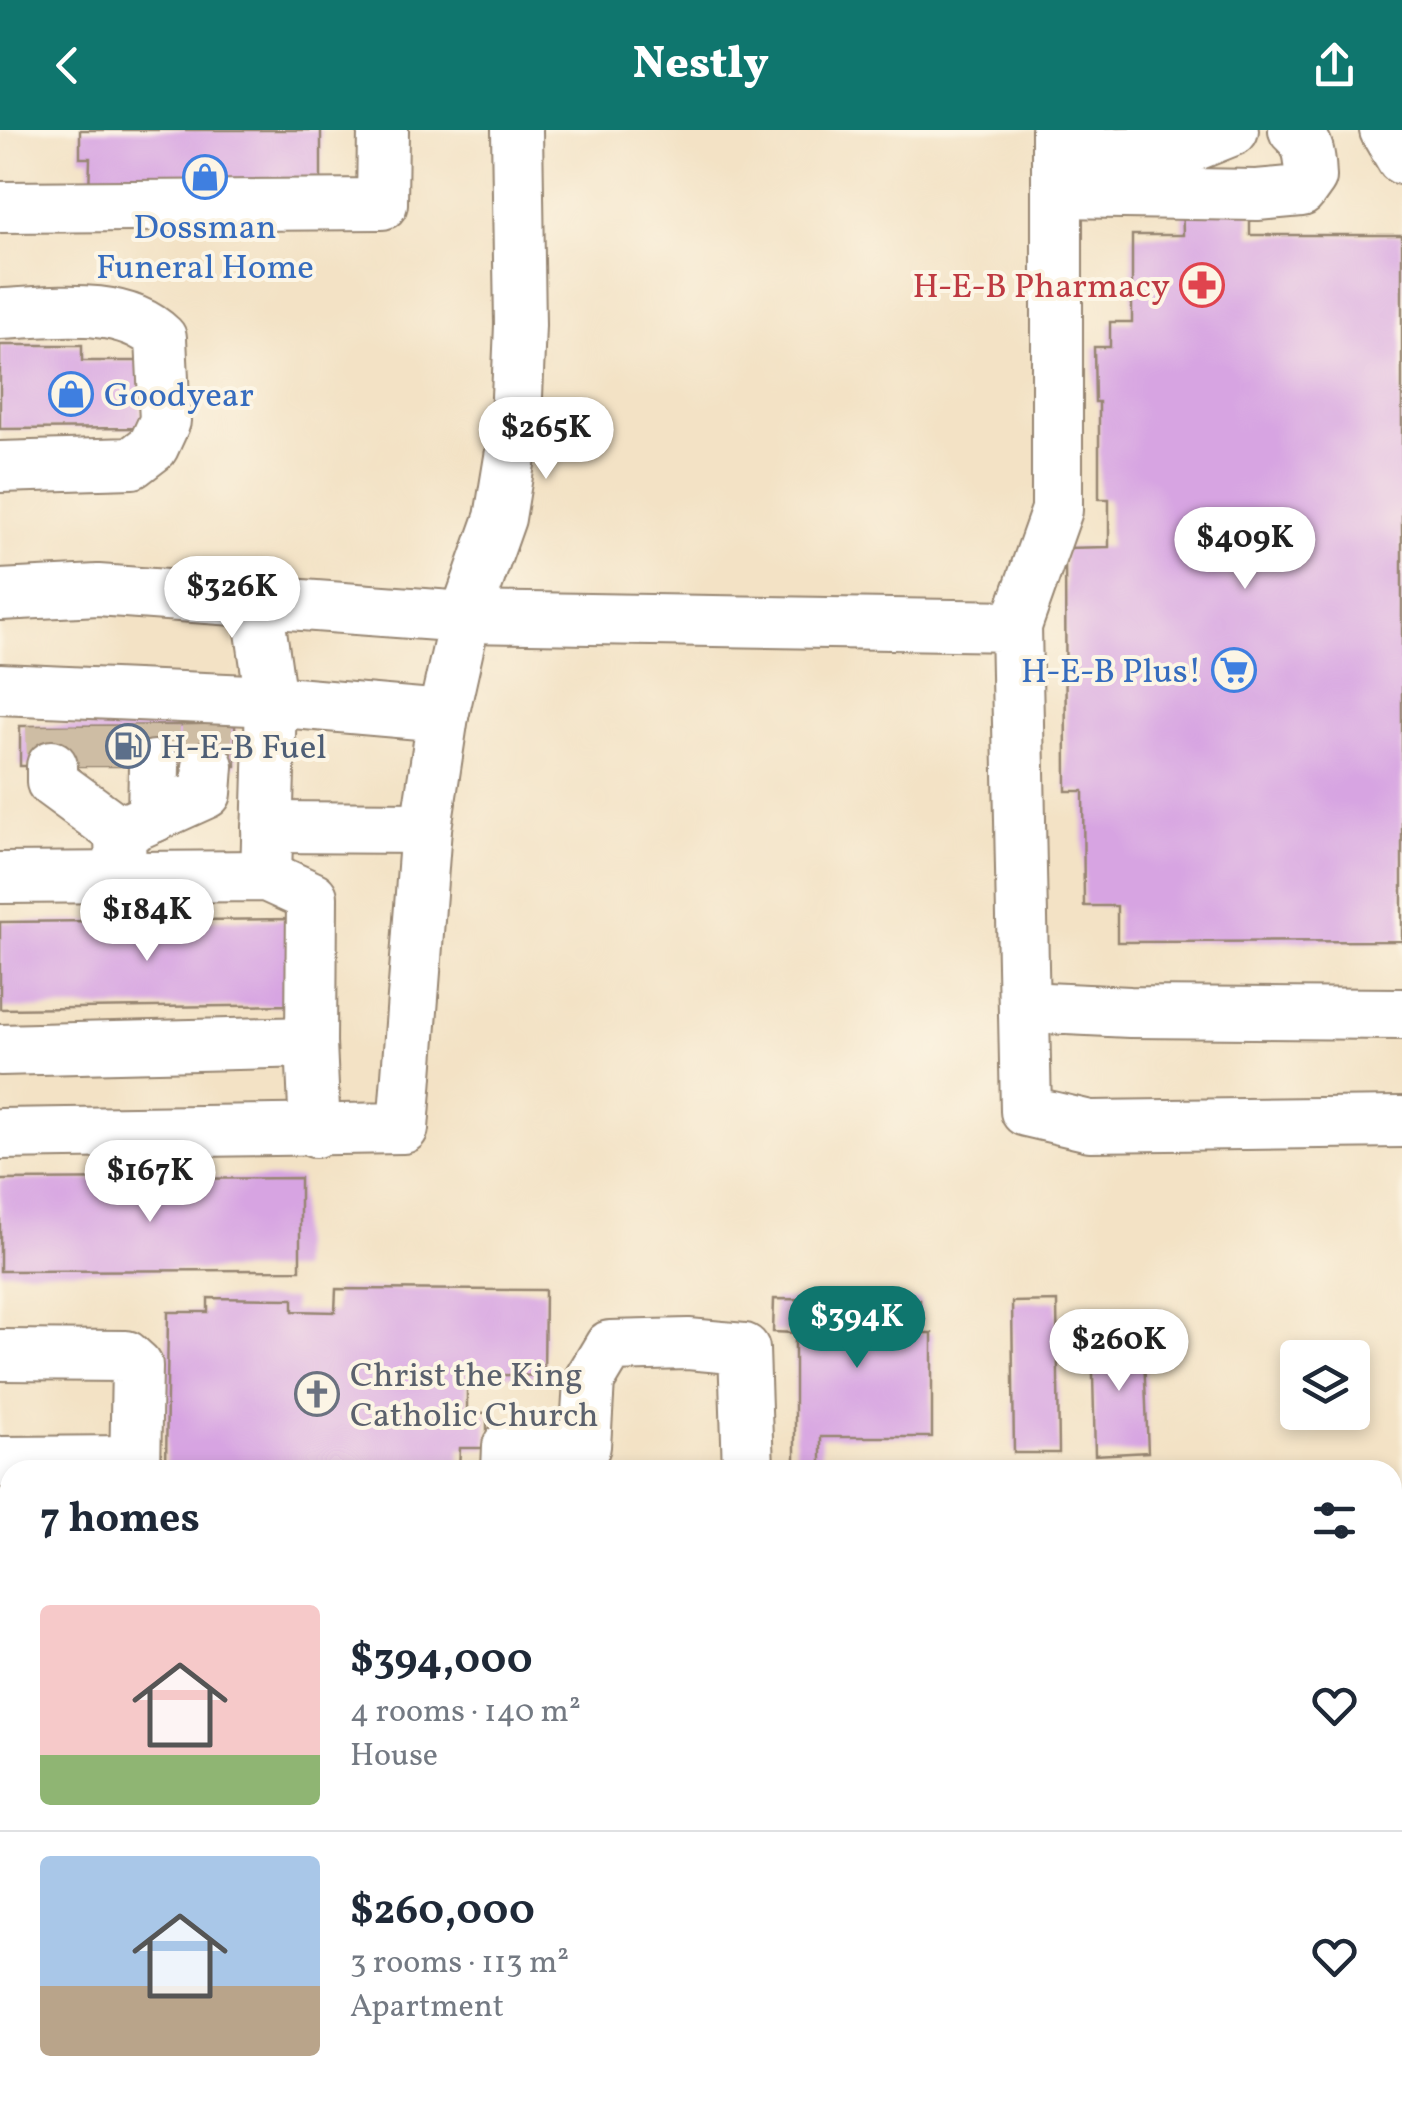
<!DOCTYPE html>
<meta charset="utf-8">
<style>
body{margin:0;font-family:Vollkorn,serif;background:#f2f2f3;color:#1f2937;height:100vh;display:flex;flex-direction:column;font-size:38px;white-space:nowrap}
*{box-sizing:border-box;margin:0}
p{font-size:32px;color:#747a83}
.icon{flex:none;width:55px;height:55px;fill:none;stroke:currentColor;stroke-width:2;stroke-linecap:round;stroke-linejoin:round}
.map{position:relative;flex:1;overflow:hidden}
.drawer{position:absolute;left:0px;top:1330px;width:1402px;height:642px;display:flex;flex-direction:column;background:#fff;border-radius:30px 30px 0 0;box-shadow:0 5px 15px #0003}
.drawer>*{flex:none}
.tools{position:absolute;left:1280px;top:1210px;display:grid;gap:20px}
.tools a{display:grid;place-items:center;width:90px;height:90px;border-radius:10px;background:#fff;box-shadow:0 5px 15px #0003;font-size:50px}
.price{position:absolute;translate:-50% -85px;padding:0 22px;border-radius:35px;background:#fff;color:#222;font-size:32px;line-height:65px;filter:drop-shadow(0 2px 5px #0008)}
.price::after{content:'';position:absolute;left:50%;top:60px;width:30px;height:22px;margin-left:-15px;background:inherit;clip-path:polygon(0 0,100% 0,50% 100%)}
.price.active{background:#0f766e;color:#fff}
ul{padding:0;list-style:none}
li{display:flex;align-items:center;gap:30px;height:250px;padding:0 40px}
li+li{border-top:2px solid #e0e1e3}
li span{display:grid;place-items:center;flex:none;width:280px;height:200px;border-radius:10px;color:#555}
li>.icon{margin-inline-start:auto}
span .icon{width:120px;height:120px;fill:#fffc;stroke-width:1}
li b{font-size:42px}
h2{display:flex;justify-content:space-between;align-items:center;height:120px;padding:0 40px;font-size:42px}
header{display:flex;justify-content:space-between;align-items:center;height:130px;padding:0 40px;background:#0f766e;color:#fff;font-size:45px;font-weight:800}
.map>svg:first-child{display:block}
</style>
<header><svg class="icon" aria-label="back" viewBox="0 0 24 24"><path d="M15 5l-7 7 7 7"/></svg>Nestly<svg class="icon" aria-label="share" viewBox="0 0 24 24"><path d="M12 15V3M7 8l5-5 5 5M5 13v7h14v-7"/></svg></header>
<div class="map">
<svg width="1402" height="1972" viewBox="0 0 1402 1972">
<rect width="100%" height="100%" fill="#fcf5e5"/>
<filter id="ink" filterUnits="userSpaceOnUse"><feTurbulence type="fractalNoise" baseFrequency=".01" numOctaves="2"/><feDisplacementMap in="SourceGraphic" scale="20" xChannelSelector="R" yChannelSelector="G"/><feConvolveMatrix kernelMatrix="1 2 1 2 8 2 1 2 1" color-interpolation-filters="sRGB"/></filter>
<filter id="wash" filterUnits="userSpaceOnUse"><feTurbulence type="fractalNoise" baseFrequency=".0048" numOctaves="4" result="noise"/><feDisplacementMap in="SourceGraphic" scale="40" xChannelSelector="R" yChannelSelector="G"/><feGaussianBlur stdDeviation="2.25" result="paint"/><feColorMatrix in="noise" values="0 0 0 0 0 0 0 0 0 0 0 0 0 0 0 0 0 1.4 0 .05"/><feComposite in="paint" operator="in"/></filter>
<g filter="url(#wash)">
<rect width="100%" height="100%" fill="#f3e2c5"/>
<g id="blocks">
<g fill="#d7a4e2">
<path d="M80 0H321V65H89L90 28H80Z"/>
<path d="M1250 66V105H1402V811L1117 812V776H1084L1083 661H1066L1065 418 1109 417V369H1099V272H1095L1094 217H1110V192H1132V105H1183L1182 67Z"/>
<path d="M0 215H82V231H141L142 298 0 299Z"/>
<path d="M235 595 236 636H20V596Z"/>
<path d="M294 789 295 875 0 879V792Z"/>
<path d="M300 1048V1140L0 1141V1050Z"/>
<path d="M336 1159 545 1160 544 1246 467 1244V1282L487 1283V1318H460L459 1340H166L168 1182H208V1168L293 1169V1181L335 1182Z"/>
<path d="M774 1169 920 1170V1203H932V1307H821V1339H795V1203L773 1202Z"/>
<path d="M1057 1171 1059 1323H1014L1012 1172Z"/>
<path d="M1143 1203 1148 1322 1095 1325 1092 1205Z"/>
</g>
</g>
</g>
<g filter="url(#ink)">
<use href="#blocks" fill-opacity="0" stroke="#978672" stroke-width="2.5"/>
<g fill="none" stroke-linecap="round" stroke-linejoin="round">
<g stroke="#cebda4" stroke-width="50" stroke-dasharray="50 25" stroke-linecap="butt">
<path d="M207 595 208 636"/>
<path d="M51 596 52 636"/>
<path d="M94 596V636"/>
<path d="M154 636 155 596"/>
</g>
<g stroke="#978672" stroke-width="54">
<g id="minor">
<path d="M1385 0 1402 29"/>
<path d="M1057 25 1155 22 1193 16 1233 0"/>
<path d="M1057 62 1257 65 1301 61 1311 47C1310 28 1310 13 1294 0"/>
<path d="M0 77 382 74 383 0"/>
<path d="M0 184C51 182 122 170 161 208L165 291 153 317 132 333 0 337"/>
<path d="M0 465 98 460 465 487 1016 496 1026 981 1090 996 1402 992"/>
<path d="M1016 496 1057 380V0"/>
<path d="M0 559 271 571 257 473"/>
<path d="M52 636V652L120 702 121 747"/>
<path d="M153 687 154 636"/>
<path d="M267 697 426 698"/>
<path d="M120 702 206 663 208 636"/>
<path d="M266 746 271 571 443 586"/>
<path d="M0 748 266 746 312 767 311 912 315 1002"/>
<path d="M1024 877 1130 882 1402 884"/>
<path d="M0 920 311 912"/>
<path d="M0 1004 403 998 426 698 443 586 465 487 500 388 516 291 520 195 517 0"/>
<path d="M0 1225 126 1226 137 1236 135 1340"/>
<path d="M0 1332 135 1331"/>
<path d="M507 1340 508 1316H585L589 1251 610 1216 688 1214 744 1219 748 1340"/>
<path d="M0 1505H10"/>
<path d="M1392 1513H1402"/>
<path d="M364 1962 365 1972"/>
<path d="M549 1962H584"/>
<path d="M1254 1962 1255 1972"/>
</g>
</g>
<use href="#minor" stroke="#fff" stroke-width="50"/>
</g>
</g>
<defs>
<g id="shop-ring" transform="scale(2.25)"><circle r="9.5" fill="#fcf5e5" stroke="#3f7fe0" stroke-width="1.5"/><path d="M-5-2.5h2.3a2.7 3.5 0 0 1 5.4 0H5L5.5 6h-11ZM-1.5-2.5h3a1.5 2.3 0 0 0-3 0Z" fill="#3f7fe0"/></g>
<g id="pharmacy-ring" transform="scale(2.25)"><circle r="9.5" fill="#fcf5e5" stroke="#e0444e" stroke-width="1.5"/><path d="M-2-6h4v4h4v4h-4v4h-4v-4h-4v-4h4Z" fill="#e0444e"/></g>
<g id="supermarket-ring" transform="scale(2.25)"><circle r="9.5" fill="#fcf5e5" stroke="#3f7fe0" stroke-width="1.5"/><path d="M-6-5.5h2.5l.6 2H6L4.5 2H-2.5L-4.4-4H-6ZM-1.5 3.2a1.3 1.3 0 1 0 .1 0ZM3 3.2a1.3 1.3 0 1 0 .1 0Z" fill="#3f7fe0"/></g>
<g id="fuel-ring" transform="scale(2.25)"><circle r="9.5" fill="#fcf5e5" stroke="#5c6f8a" stroke-width="1.5"/><path d="M-5.5-6h7V0h2V4h1.3V-2.5L3-4.5l.8-.8L6-3V5H2.5V1h-1V6h-7ZM-4.2-4.7v3.2H.2V-4.7Z" fill="#5c6f8a"/></g>
<g id="church-ring" transform="scale(2.25)"><circle r="9.5" fill="#fcf5e5" stroke="#6b7280" stroke-width="1.5"/><path d="M-1.2-6h2.4v3.5h3.3v2.4h-3.3V6h-2.4V-.1h-3.3v-2.4h3.3Z" fill="#6b7280"/></g>
</defs>
<g fill-rule="evenodd">
<use href="#shop-ring" x="205" y="47"/>
<use href="#pharmacy-ring" x="1202" y="155"/>
<use href="#shop-ring" x="71" y="264"/>
<use href="#supermarket-ring" x="1234" y="540"/>
<use href="#fuel-ring" x="128" y="616"/>
<use href="#church-ring" x="317" y="1264"/>
</g>
<g text-anchor="middle" stroke-width="8" stroke-linejoin="round" paint-order="stroke">
<g font-size="35" fill="#366cbe" stroke="#fcf5e5">
<text x="205" y="108">Dossman<tspan x="205" dy="40">Funeral Home</tspan></text>
<text x="104" y="276" text-anchor="start">Goodyear</text>
<text x="1202" y="552" text-anchor="end">H-E-B Plus!</text>
</g>
<g font-size="35" fill="#be3a42" stroke="#fcf5e5" text-anchor="end">
<text x="1170" y="167">H-E-B Pharmacy</text>
</g>
<g font-size="35" fill="#4e5e75" stroke="#fcf5e5" text-anchor="start">
<text x="160" y="628">H-E-B Fuel</text>
</g>
<g font-size="35" fill="#5b616d" stroke="#fcf5e5" text-anchor="start">
<text x="350" y="1256">Christ the King<tspan x="350" dy="40">Catholic Church</tspan></text>
</g>
</g>
</svg>
<div class="tools">
<a><svg class="icon" aria-label="layers" viewBox="0 0 24 24"><path d="M12 4l9 5-9 5-9-5zM3 14l9 5 9-5"/></svg></a>
</div>
<b class="price" style="left:546px;top:352px">$265K</b>
<b class="price" style="left:1245px;top:462px">$409K</b>
<b class="price" style="left:232px;top:511px">$326K</b>
<b class="price" style="left:147px;top:834px">$184K</b>
<b class="price" style="left:150px;top:1095px">$167K</b>
<b class="price active" style="left:857px;top:1241px">$394K</b>
<b class="price" style="left:1119px;top:1264px">$260K</b>
<section class="drawer">
<h2>7 homes<svg class="icon" aria-label="filters" viewBox="0 0 24 24"><path d="M4 7h16M4 17h16"/><circle cx="9" cy="7" r="2"/><circle cx="15" cy="17" r="2"/></svg></h2>
<ul>
<li><span style="background:linear-gradient(#f6c9c9 75%,#8fb573 0)"><svg class="icon" aria-label="home" viewBox="0 0 24 24"><path d="M3 11l9-7 9 7M6 9v11h12V9"/></svg></span><div><b>$394,000</b><p>4 rooms · 140 m²</p><p>House</p></div><svg class="icon" aria-label="heart" viewBox="0 0 24 24"><path d="M12 20l-8-8c-3-5 5-10 8-4 3-6 11-1 8 4z"/></svg></li>
<li><span style="background:linear-gradient(#a9c7e8 65%,#b9a48a 0)"><svg class="icon" aria-label="home" viewBox="0 0 24 24"><path d="M3 11l9-7 9 7M6 9v11h12V9"/></svg></span><div><b>$260,000</b><p>3 rooms · 113 m²</p><p>Apartment</p></div><svg class="icon" aria-label="heart" viewBox="0 0 24 24"><path d="M12 20l-8-8c-3-5 5-10 8-4 3-6 11-1 8 4z"/></svg></li>
</ul>
</section>
</div>
